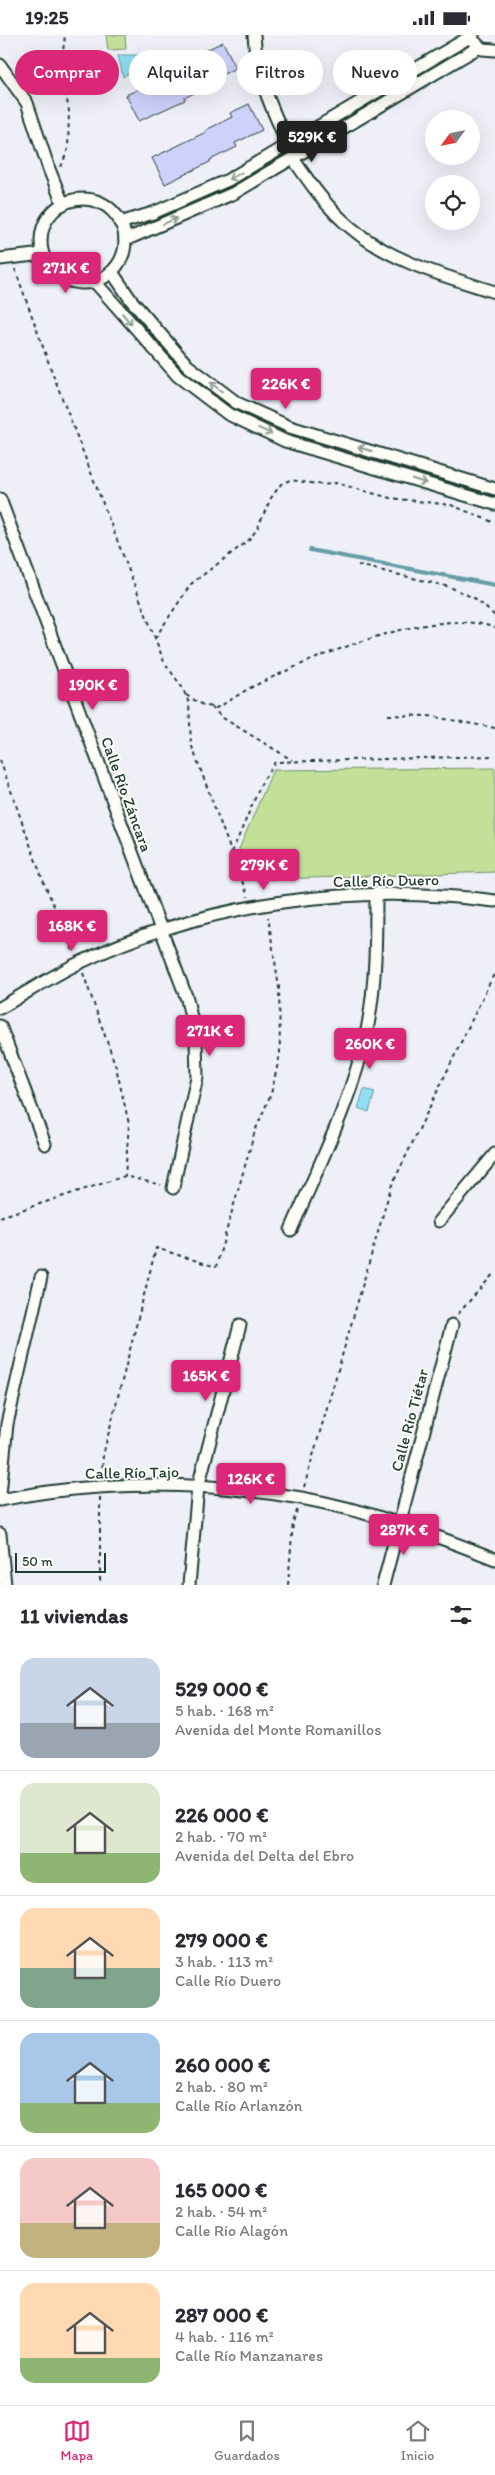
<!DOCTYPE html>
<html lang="es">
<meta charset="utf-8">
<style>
body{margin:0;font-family:Itim,sans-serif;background:#f7f7f7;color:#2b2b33;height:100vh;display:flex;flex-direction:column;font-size:19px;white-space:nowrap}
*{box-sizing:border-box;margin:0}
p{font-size:16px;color:#7c7c81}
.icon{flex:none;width:28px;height:28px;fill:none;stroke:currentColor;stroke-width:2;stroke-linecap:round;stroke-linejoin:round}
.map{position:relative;height:1550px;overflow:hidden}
.side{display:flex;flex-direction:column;background:#fff;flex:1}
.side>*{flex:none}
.banner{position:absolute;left:15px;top:15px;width:465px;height:45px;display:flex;gap:10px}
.needle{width:32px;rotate:237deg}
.controls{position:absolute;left:425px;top:75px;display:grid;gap:10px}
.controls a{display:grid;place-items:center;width:55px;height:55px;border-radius:50%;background:#fff;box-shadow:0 5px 20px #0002;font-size:25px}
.scale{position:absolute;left:15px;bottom:12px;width:91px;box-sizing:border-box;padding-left:5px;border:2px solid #1f3d34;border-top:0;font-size:14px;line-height:18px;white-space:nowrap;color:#1f3d34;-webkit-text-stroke:4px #fdfcf7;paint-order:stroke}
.price{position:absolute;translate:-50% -42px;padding:0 11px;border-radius:5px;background:#db2777;color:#fff;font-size:16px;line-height:32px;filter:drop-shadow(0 1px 2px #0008)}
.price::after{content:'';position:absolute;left:50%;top:30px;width:15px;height:11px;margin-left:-8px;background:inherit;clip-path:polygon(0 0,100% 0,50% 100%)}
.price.on{background:#222;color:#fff}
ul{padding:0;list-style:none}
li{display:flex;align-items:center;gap:15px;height:125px;padding:0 20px}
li+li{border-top:1px solid #e1e1e2}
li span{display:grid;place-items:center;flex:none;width:140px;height:100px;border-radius:15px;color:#555}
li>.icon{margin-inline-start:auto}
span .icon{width:60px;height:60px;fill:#fffc;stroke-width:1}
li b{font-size:21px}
h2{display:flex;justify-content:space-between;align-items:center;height:60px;padding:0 20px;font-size:21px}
.pill{padding:0 18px;border-radius:22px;background:#fff;box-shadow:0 5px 20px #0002;font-size:18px;line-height:45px}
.pill.on{background:#db2777;color:#fff}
.status{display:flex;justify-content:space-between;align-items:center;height:35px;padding:0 25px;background:#fff;direction:ltr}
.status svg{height:14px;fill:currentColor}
.menu{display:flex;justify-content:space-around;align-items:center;height:70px;border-top:1px solid #e1e1e2;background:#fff;font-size:14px;color:#7c7c81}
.menu a{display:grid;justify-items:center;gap:2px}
.menu .on{color:#db2777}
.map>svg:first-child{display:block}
</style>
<div class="status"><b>19:25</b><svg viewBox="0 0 49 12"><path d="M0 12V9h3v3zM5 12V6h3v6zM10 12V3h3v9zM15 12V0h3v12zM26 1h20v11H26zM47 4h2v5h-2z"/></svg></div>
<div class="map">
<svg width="495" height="1550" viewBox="0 0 495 1550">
<rect width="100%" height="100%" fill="#efeff8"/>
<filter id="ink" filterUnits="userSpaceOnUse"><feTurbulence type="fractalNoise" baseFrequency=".02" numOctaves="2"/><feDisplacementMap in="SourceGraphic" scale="10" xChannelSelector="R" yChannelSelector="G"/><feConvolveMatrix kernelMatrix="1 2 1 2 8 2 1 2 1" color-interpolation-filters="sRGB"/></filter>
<g filter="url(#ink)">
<g fill="#c2e098" stroke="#708e66">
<path d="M106 0H125L126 14 108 15Z"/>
<path d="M495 733V837L248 845 239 814 273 735Z"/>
</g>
<g fill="#91ddf1" stroke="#639da5">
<path d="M118 20H140L146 27 123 42Z"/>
<path d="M364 1054 375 1057 369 1077 358 1073Z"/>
</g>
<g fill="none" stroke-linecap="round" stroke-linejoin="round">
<path stroke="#639da5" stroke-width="4" d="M310 515 495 550"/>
</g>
<g fill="#ced1fa" stroke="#1f3d34">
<path d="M223 7 236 33 209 46 211 50 184 63 185 65 139 86 126 60 181 35 180 33 206 20 204 16Z"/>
<path d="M249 69 262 95 235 108 237 112 210 125V127L165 149 152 123 206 97V95L232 82 230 78Z"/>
</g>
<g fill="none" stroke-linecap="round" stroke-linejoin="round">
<g stroke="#1f3d34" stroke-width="15">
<g id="minor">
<path d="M254 0C256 40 272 75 289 111"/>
<path d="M475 7 482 14 495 15"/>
<path d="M0 30 27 68 49 134 63 169"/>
<path d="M294 125C310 148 327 173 350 192 391 227 445 241 495 257"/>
<circle cx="83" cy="206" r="42"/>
<path d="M120 188 153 178 228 145 473 0"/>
<path d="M125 205 234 158 479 12"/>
<path d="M0 224 43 219"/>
<path d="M112 237 131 265 188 331 237 368 290 392 495 454"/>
<path d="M95 247 178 341 228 379 285 406 495 469"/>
<path d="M0 464 187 964 196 1006 197 1042 173 1153"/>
<path d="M0 973C26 958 52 941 79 928 208 866 354 848 495 866"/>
<path d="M0 991 45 1109"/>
<path d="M439 1186 495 1119"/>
<path d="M291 1195C319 1130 352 1065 367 995 376 950 376 904 376 858"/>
<path d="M0 1459 7 1389 41 1242"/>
<path d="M0 1465C97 1445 203 1446 301 1463 367 1475 432 1499 495 1524"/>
<path d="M0 1499 5 1550"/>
<path d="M189 1550 198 1452 240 1290"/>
<path d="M383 1550 452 1290"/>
</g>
</g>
<g stroke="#1f3d34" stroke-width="2" stroke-dasharray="4 4" stroke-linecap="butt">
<path d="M61 132 68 114 69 76 61 33 65 0"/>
<path d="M15 234 52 337 155 603 164 627 182 652 189 668 191 709 248 862"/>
<path d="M358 530 450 552 476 564 495 581"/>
<path d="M155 603 191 549 249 505 257 494 271 463 281 449 290 445 324 450 336 448 390 463 451 470 495 488"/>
<path d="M186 660 203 670 216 673C229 667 240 658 252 652 309 624 434 569 495 593"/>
<path d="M211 672 223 683 292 725"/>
<path d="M388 680 429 681 495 693"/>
<path d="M0 725 42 843 74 918"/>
<path d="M232 817 262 747 275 727 495 721"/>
<path d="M83 938 116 1032 129 1089 125 1141"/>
<path d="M0 1182 125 1141 161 1150"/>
<path d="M458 1279 495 1237"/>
<path d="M102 1440 103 1420 156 1213 216 1232 255 1096 271 1059 280 1019 279 952 268 882"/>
<path d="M304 1452 391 1152 495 937"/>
<path d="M100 1462V1550"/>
<path d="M288 1550 293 1487 298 1473"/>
</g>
<use href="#minor" stroke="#fdfcf7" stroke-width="11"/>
</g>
<defs><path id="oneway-shaft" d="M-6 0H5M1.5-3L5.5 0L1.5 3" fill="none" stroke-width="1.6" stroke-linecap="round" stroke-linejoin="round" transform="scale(1.25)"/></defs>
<g stroke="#8e9c96">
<use href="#oneway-shaft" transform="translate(235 141) rotate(151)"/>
<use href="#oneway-shaft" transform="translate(170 186) rotate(-24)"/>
<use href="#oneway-shaft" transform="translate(127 284) rotate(50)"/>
<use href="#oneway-shaft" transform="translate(216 352) rotate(-143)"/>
<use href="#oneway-shaft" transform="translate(265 396) rotate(25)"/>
<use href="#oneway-shaft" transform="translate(365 414) rotate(-163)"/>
<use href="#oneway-shaft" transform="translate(419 446) rotate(17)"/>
</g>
</g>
<g text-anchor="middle" stroke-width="4" stroke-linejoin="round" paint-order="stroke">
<g font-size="16" fill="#1f3d34" stroke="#fdfcf7">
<text transform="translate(127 759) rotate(70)" y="6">Calle Río Záncara</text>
<text transform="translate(386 845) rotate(-1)" y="6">Calle Río Duero</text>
<text transform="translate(409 1385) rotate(-75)" y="6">Calle Río Tiétar</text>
<text transform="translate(132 1437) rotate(-1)" y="6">Calle Río Tajo</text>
</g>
</g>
</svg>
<div class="controls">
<a><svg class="needle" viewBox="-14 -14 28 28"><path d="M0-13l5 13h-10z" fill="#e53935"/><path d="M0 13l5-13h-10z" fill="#7c7c81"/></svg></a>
<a><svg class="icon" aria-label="locate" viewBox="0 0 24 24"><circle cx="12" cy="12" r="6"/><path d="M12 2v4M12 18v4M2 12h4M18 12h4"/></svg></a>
</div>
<div class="scale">50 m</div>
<b class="price on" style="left:312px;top:128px">529K €</b>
<b class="price" style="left:66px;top:259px">271K €</b>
<b class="price" style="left:286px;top:375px">226K €</b>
<b class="price" style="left:93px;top:676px">190K €</b>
<b class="price" style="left:264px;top:856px">279K €</b>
<b class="price" style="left:72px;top:917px">168K €</b>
<b class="price" style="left:210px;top:1022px">271K €</b>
<b class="price" style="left:370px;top:1035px">260K €</b>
<b class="price" style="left:206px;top:1367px">165K €</b>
<b class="price" style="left:251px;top:1470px">126K €</b>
<b class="price" style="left:404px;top:1521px">287K €</b>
<div class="banner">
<a class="pill on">Comprar</a>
<a class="pill">Alquilar</a>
<a class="pill">Filtros</a>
<a class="pill">Nuevo</a>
</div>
</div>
<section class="side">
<h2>11 viviendas<svg class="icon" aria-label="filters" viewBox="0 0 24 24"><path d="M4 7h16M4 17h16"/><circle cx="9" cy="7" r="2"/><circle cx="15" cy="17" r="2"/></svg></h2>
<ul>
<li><span style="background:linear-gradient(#c9d6e8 65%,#9aa5b1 0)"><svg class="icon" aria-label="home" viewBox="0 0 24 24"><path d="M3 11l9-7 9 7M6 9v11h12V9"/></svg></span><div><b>529 000 €</b><p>5 hab. · 168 m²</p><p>Avenida del Monte Romanillos</p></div></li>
<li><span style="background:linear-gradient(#dfe7d0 70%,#8fb573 0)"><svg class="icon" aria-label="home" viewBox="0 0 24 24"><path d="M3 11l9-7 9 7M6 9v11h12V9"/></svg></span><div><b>226 000 €</b><p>2 hab. · 70 m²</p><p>Avenida del Delta del Ebro</p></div></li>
<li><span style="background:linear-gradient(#ffd9b3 60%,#7fa58c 0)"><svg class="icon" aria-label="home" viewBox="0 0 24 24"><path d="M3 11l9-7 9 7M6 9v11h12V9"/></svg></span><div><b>279 000 €</b><p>3 hab. · 113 m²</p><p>Calle Río Duero</p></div></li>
<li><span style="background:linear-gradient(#a9c7e8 70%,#8fb573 0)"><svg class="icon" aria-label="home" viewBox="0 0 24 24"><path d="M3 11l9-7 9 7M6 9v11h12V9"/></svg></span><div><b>260 000 €</b><p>2 hab. · 80 m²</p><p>Calle Río Arlanzón</p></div></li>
<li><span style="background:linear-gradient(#f6c9c9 65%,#c2b280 0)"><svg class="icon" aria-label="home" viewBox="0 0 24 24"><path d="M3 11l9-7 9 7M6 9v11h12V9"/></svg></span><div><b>165 000 €</b><p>2 hab. · 54 m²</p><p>Calle Río Alagón</p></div></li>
<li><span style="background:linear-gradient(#ffd9b3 75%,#8fb573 0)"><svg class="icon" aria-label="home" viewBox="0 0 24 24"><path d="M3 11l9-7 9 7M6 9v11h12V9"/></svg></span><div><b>287 000 €</b><p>4 hab. · 116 m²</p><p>Calle Río Manzanares</p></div></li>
</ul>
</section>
<nav class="menu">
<a class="on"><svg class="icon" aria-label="map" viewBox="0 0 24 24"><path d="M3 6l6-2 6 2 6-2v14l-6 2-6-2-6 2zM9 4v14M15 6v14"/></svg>Mapa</a>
<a><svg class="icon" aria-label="saved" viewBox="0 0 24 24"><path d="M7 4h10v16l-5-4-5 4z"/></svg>Guardados</a>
<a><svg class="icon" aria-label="home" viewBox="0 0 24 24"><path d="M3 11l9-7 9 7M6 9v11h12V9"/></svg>Inicio</a>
</nav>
